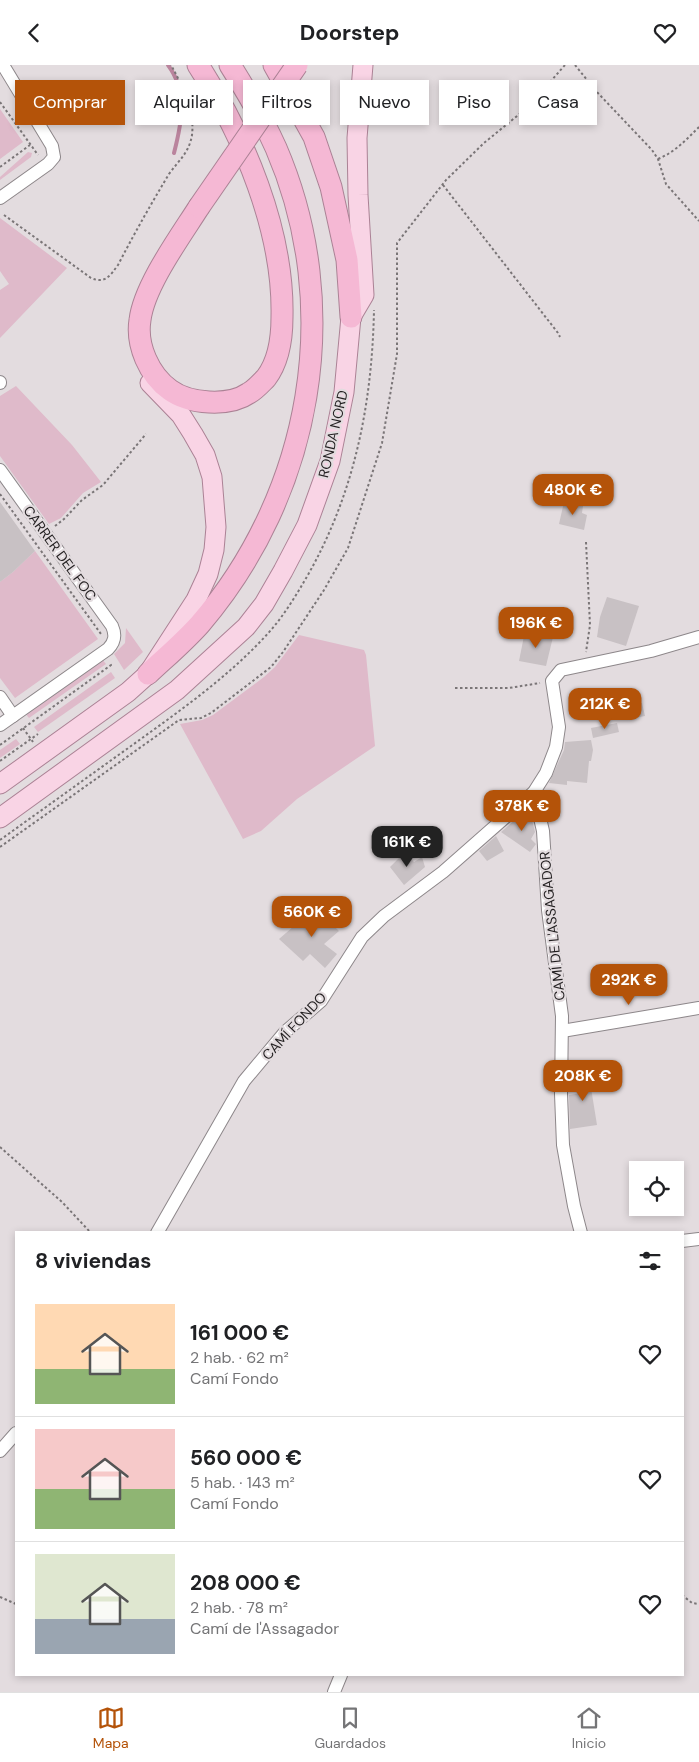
<!DOCTYPE html>
<html lang="es">
<meta charset="utf-8">
<style>
body{margin:0;font-family:"DM Sans",sans-serif;background:#f2f2f2;color:#202124;height:100vh;display:flex;flex-direction:column;font-size:19px;white-space:nowrap}
*{box-sizing:border-box;margin:0}
p{font-size:16px;color:#757577}
.icon{flex:none;width:28px;height:28px;fill:none;stroke:currentColor;stroke-width:2;stroke-linecap:round;stroke-linejoin:round}
.map{position:relative;flex:1;overflow:hidden}
.details{position:absolute;left:15px;top:1166px;width:669px;height:445px;display:flex;flex-direction:column;background:#fff;border-radius:0px;box-shadow:0 2px 8px #0003}
.details>*{flex:none}
.guide{position:absolute;left:15px;top:15px;width:670px;height:45px;display:flex;gap:10px}
.tools{position:absolute;left:629px;top:1096px;display:grid;gap:10px}
.tools a{display:grid;place-items:center;width:55px;height:55px;border-radius:0px;background:#fff;box-shadow:0 2px 8px #0003;font-size:25px}
.price{position:absolute;translate:-50% -42px;padding:0 11px;border-radius:10px;background:#b45309;color:#fff;font-size:16px;line-height:32px;filter:drop-shadow(0 1px 2px #0008)}
.price::after{content:'';position:absolute;left:50%;top:30px;width:15px;height:11px;margin-left:-8px;background:inherit;clip-path:polygon(0 0,100% 0,50% 100%)}
.price.selected{background:#222;color:#fff}
ul{padding:0;list-style:none}
li{display:flex;align-items:center;gap:15px;height:125px;padding:0 20px}
li+li{border-top:1px solid #e0e0e0}
li span{display:grid;place-items:center;flex:none;width:140px;height:100px;border-radius:0px;color:#555}
li>.icon{margin-inline-start:auto}
span .icon{width:60px;height:60px;fill:#fffc;stroke-width:1}
li b{font-size:21px}
h2{display:flex;justify-content:space-between;align-items:center;height:60px;padding:0 20px;font-size:21px}
.chip{padding:0 18px;border-radius:0px;background:#fff;box-shadow:0 2px 8px #0003;font-size:18px;line-height:45px}
.chip.selected{background:#b45309;color:#fff}
header{display:flex;justify-content:space-between;align-items:center;height:65px;padding:0 20px;background:#fff;font-size:22px;font-weight:700}
.tab-bar{display:flex;justify-content:space-around;align-items:center;height:70px;border-top:1px solid #e0e0e0;background:#fff;font-size:14px;color:#757577}
.tab-bar a{display:grid;justify-items:center;gap:2px}
.tab-bar .selected{color:#b45309}
.map>svg:first-child{display:block}
</style>
<header><svg class="icon" aria-label="back" viewBox="0 0 24 24"><path d="M15 5l-7 7 7 7"/></svg>Doorstep<svg class="icon" aria-label="heart" viewBox="0 0 24 24"><path d="M12 20l-8-8c-3-5 5-10 8-4 3-6 11-1 8 4z"/></svg></header>
<div class="map">
<svg width="699" height="1627" viewBox="0 0 699 1627">
<rect width="100%" height="100%" fill="#e3dcdf"/>
<g fill="#dfbaca">
<path d="M0 44 23 77 0 94Z"/>
<path d="M28 87 32 88 31 92 0 115V112Z"/>
<path d="M0 153 67 203 0 273V225L9 219 0 206Z"/>
<path d="M16 321 72 380 101 417 83 428 61 453 49 459 0 391V331Z"/>
<path d="M35 486 98 574 15 633 0 613V517L13 507Z"/>
<path d="M126 563 143 587 124 605 114 589 125 578Z"/>
<path d="M299 570 364 585 366 590 375 681 297 734 261 766 243 774 180 659 202 655 213 650 264 612 275 602Z"/>
<path d="M102 594 106 599 29 653 25 648Z"/>
<path d="M111 607 115 613 38 667 34 662Z"/>
<path d="M16 674 20 679 0 693V685Z"/>
</g>
<g fill="none" stroke-linecap="round" stroke-linejoin="round">
<path stroke="#ba849d" stroke-width="4" d="M168 0C188 27 182 57 174 88"/>
</g>
<g fill="#c8c1c4">
<path d="M0 437 35 486 13 507 0 517Z"/>
<path d="M564 437 583 441 582 448 587 450 584 465 559 459Z"/>
<path d="M607 532 639 541 626 581 597 572 600 552Z"/>
<path d="M525 566 553 572 546 601 519 596Z"/>
<path d="M642 638 645 651 629 654 626 641Z"/>
<path d="M617 658 619 667 593 673 591 663Z"/>
<path d="M591 675 593 685 591 696H589L587 718 567 716V720L549 718 564 685 565 677Z"/>
<path d="M524 747 531 751 535 767 531 774 536 779 530 787 501 767Z"/>
<path d="M496 771 504 786 487 796 479 786Z"/>
<path d="M405 787 414 797 422 792 425 802 404 820 390 802Z"/>
<path d="M315 843 339 866 324 879 337 889 325 903 310 889 303 896 279 874Z"/>
<path d="M587 998 597 1060 570 1064 569 1030 582 1028 577 999Z"/>
</g>
<g fill="none" stroke-linecap="round" stroke-linejoin="round">
<g stroke="#8d878a" stroke-width="14">
<g id="street">
<path d="M0 133 48 99 54 92 52 81 3 0"/>
<path d="M0 317V318"/>
<path d="M0 405 112 561C116 570 115 577 108 584L0 660"/>
<path d="M0 632 13 651"/>
<path d="M534 727 543 766 548 845 562 951 561 1029 563 1080 574 1141 581 1168"/>
<path d="M562 966 699 943"/>
<path d="M157 1168 244 1016 285 967 321 936 362 872 384 851 443 807 534 727 546 708 556 682 559 662 552 616 561 605 651 586 699 572"/>
<path d="M682 1176 699 1174"/>
<path d="M0 1386 16 1368"/>
<path d="M334 1627 341 1610"/>
</g>
</g>
<g stroke="#ab8295" stroke-width="21">
<g id="primary">
<path d="M0 719 128 627 148 609 196 535 208 509 214 485 216 462 212 412 205 390 193 369 181 350 150 318"/>
<path d="M0 753 177 625 246 562 264 539 283 506 307 460 330 396 344 327 351 252 364 230 358 130 357 73 363 0"/>
</g>
</g>
<g stroke="#ab8295" stroke-width="23">
<g id="highway">
<path d="M198 0C244 71 284 166 282 252 282 272 279 296 266 313 261 318 255 325 249 328 229 342 189 339 170 325 149 310 136 280 140 255 144 221 180 172 199 142"/>
<path d="M274 0 314 72 331 122 347 195 351 252"/>
<path d="M148 609C165 593 184 577 200 559 312 428 345 243 276 83 263 54 247 27 230 0"/>
</g>
</g>
<g stroke="#7a7577" stroke-width="2" stroke-dasharray="2.5 2.5" stroke-linecap="butt">
<path d="M575 0 596 26 652 85 658 94 666 119 699 156"/>
<path d="M0 37 38 90"/>
<path d="M658 94C675 87 686 75 699 62"/>
<path d="M0 102 30 80"/>
<path d="M443 120 558 268 560 272"/>
<path d="M4 150 91 213C105 219 110 211 118 200 134 169 151 139 169 109 179 95 189 88 192 70 195 46 182 20 171 0"/>
<path d="M0 429 101 569"/>
<path d="M55 461 64 454 82 435 103 420 146 369"/>
<path d="M586 477 590 560 586 587"/>
<path d="M455 623H509L540 618"/>
<path d="M23 663 33 677"/>
<path d="M0 680 111 600 109 598"/>
<path d="M0 696 38 669"/>
<path d="M0 775C46 742 92 709 138 676 184 643 233 608 271 565 284 550 295 532 305 515 354 431 372 341 374 245"/>
<path d="M0 782 179 655 201 653 211 648 271 602 283 587 324 525 348 483 382 378 397 289V178L446 115 484 78 528 42 565 0"/>
<path d="M0 1082 62 1137 91 1168"/>
<path d="M682 1530 692 1538 699 1539"/>
<path d="M0 1532 16 1539"/>
</g>
<use href="#street" stroke="#fff" stroke-width="12"/>
<use href="#primary" stroke="#f9d4e5" stroke-width="19"/>
<use href="#highway" stroke="#f5b8d4" stroke-width="21"/>
<g stroke="#ab8295" stroke-width="23" stroke-linecap="butt">
<path id="highway-bridge" d="M199 142 297 0"/>
</g>
<use href="#highway-bridge" stroke="#f5b8d4" stroke-width="21"/>
</g>
<g text-anchor="middle" stroke-width="4.5" stroke-linejoin="round" paint-order="stroke">
<g font-size="14" fill="#221f20" stroke="#e3dcdf">
<text transform="translate(333 369) rotate(-77)" y="5">RONDA NORD</text>
<text transform="translate(60 488) rotate(54)" y="5">CARRER DEL FOC</text>
<text transform="translate(552 861) rotate(-96)" y="5">CAMÍ DE L'ASSAGADOR</text>
<text transform="translate(294 961) rotate(-47)" y="5">CAMÍ FONDO</text>
</g>
</g>
</svg>
<div class="tools">
<a><svg class="icon" aria-label="locate" viewBox="0 0 24 24"><circle cx="12" cy="12" r="6"/><path d="M12 2v4M12 18v4M2 12h4M18 12h4"/></svg></a>
</div>
<b class="price" style="left:573px;top:451px">480K €</b>
<b class="price" style="left:536px;top:584px">196K €</b>
<b class="price" style="left:605px;top:665px">212K €</b>
<b class="price" style="left:522px;top:767px">378K €</b>
<b class="price selected" style="left:407px;top:803px">161K €</b>
<b class="price" style="left:312px;top:873px">560K €</b>
<b class="price" style="left:629px;top:941px">292K €</b>
<b class="price" style="left:583px;top:1037px">208K €</b>
<div class="guide">
<a class="chip selected">Comprar</a>
<a class="chip">Alquilar</a>
<a class="chip">Filtros</a>
<a class="chip">Nuevo</a>
<a class="chip">Piso</a>
<a class="chip">Casa</a>
</div>
<section class="details">
<h2>8 viviendas<svg class="icon" aria-label="filters" viewBox="0 0 24 24"><path d="M4 7h16M4 17h16"/><circle cx="9" cy="7" r="2"/><circle cx="15" cy="17" r="2"/></svg></h2>
<ul>
<li><span style="background:linear-gradient(#ffd9b3 65%,#8fb573 0)"><svg class="icon" aria-label="home" viewBox="0 0 24 24"><path d="M3 11l9-7 9 7M6 9v11h12V9"/></svg></span><div><b>161 000 €</b><p>2 hab. · 62 m²</p><p>Camí Fondo</p></div><svg class="icon" aria-label="heart" viewBox="0 0 24 24"><path d="M12 20l-8-8c-3-5 5-10 8-4 3-6 11-1 8 4z"/></svg></li>
<li><span style="background:linear-gradient(#f6c9c9 60%,#8fb573 0)"><svg class="icon" aria-label="home" viewBox="0 0 24 24"><path d="M3 11l9-7 9 7M6 9v11h12V9"/></svg></span><div><b>560 000 €</b><p>5 hab. · 143 m²</p><p>Camí Fondo</p></div><svg class="icon" aria-label="heart" viewBox="0 0 24 24"><path d="M12 20l-8-8c-3-5 5-10 8-4 3-6 11-1 8 4z"/></svg></li>
<li><span style="background:linear-gradient(#dfe7d0 65%,#9aa5b1 0)"><svg class="icon" aria-label="home" viewBox="0 0 24 24"><path d="M3 11l9-7 9 7M6 9v11h12V9"/></svg></span><div><b>208 000 €</b><p>2 hab. · 78 m²</p><p>Camí de l'Assagador</p></div><svg class="icon" aria-label="heart" viewBox="0 0 24 24"><path d="M12 20l-8-8c-3-5 5-10 8-4 3-6 11-1 8 4z"/></svg></li>
</ul>
</section>
</div>
<nav class="tab-bar">
<a class="selected"><svg class="icon" aria-label="map" viewBox="0 0 24 24"><path d="M3 6l6-2 6 2 6-2v14l-6 2-6-2-6 2zM9 4v14M15 6v14"/></svg>Mapa</a>
<a><svg class="icon" aria-label="saved" viewBox="0 0 24 24"><path d="M7 4h10v16l-5-4-5 4z"/></svg>Guardados</a>
<a><svg class="icon" aria-label="home" viewBox="0 0 24 24"><path d="M3 11l9-7 9 7M6 9v11h12V9"/></svg>Inicio</a>
</nav>
